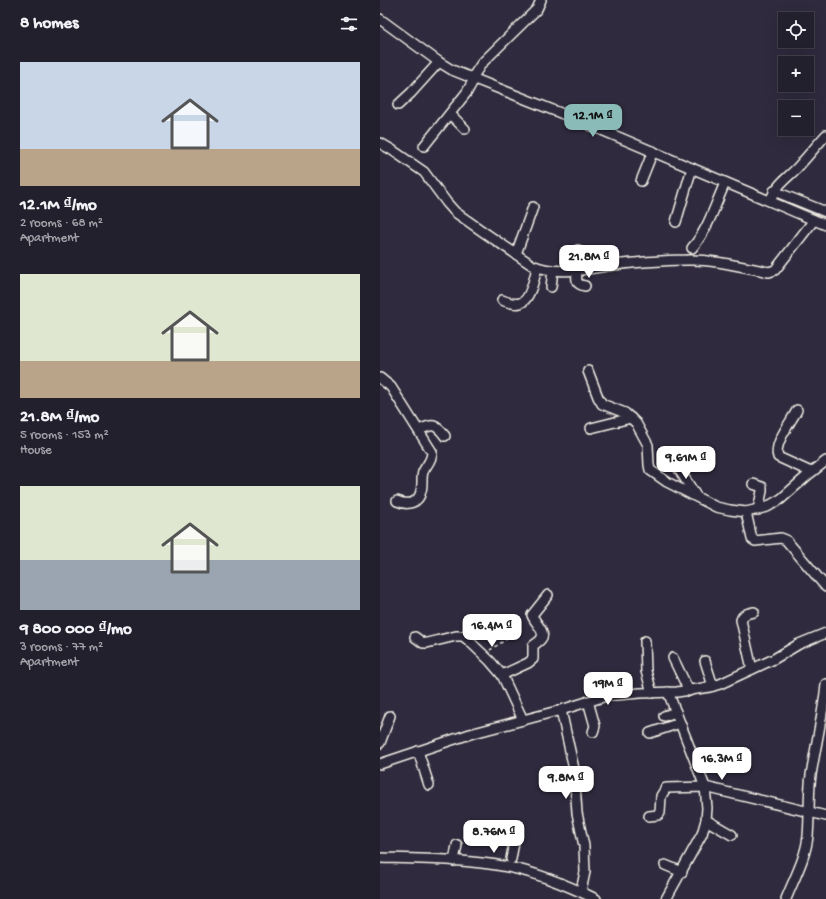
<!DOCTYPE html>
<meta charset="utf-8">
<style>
body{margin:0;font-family:"Gochi Hand",sans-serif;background:#2f2d3a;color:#f1f3f6;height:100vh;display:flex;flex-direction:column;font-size:15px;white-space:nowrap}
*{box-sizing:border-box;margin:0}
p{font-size:13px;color:#a3a3aa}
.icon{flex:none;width:22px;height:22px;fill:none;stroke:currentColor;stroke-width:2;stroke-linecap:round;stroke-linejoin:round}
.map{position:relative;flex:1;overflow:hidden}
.sheet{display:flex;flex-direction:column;background:#23202e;width:380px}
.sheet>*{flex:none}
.tools{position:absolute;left:398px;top:12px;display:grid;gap:8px}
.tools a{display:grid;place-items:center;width:36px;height:36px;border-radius:0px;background:#23202e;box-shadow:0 4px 16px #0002,0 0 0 1px #403e4a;font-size:20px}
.price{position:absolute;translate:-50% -34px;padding:0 9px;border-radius:8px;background:#fff;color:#222;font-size:13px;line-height:26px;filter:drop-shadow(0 1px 2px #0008)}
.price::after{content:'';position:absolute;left:50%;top:24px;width:12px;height:9px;margin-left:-6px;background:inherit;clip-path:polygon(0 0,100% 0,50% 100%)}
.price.selected{background:#8bbbb9;color:#111}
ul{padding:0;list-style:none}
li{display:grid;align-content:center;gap:8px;height:212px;padding:0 20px}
li span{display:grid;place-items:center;height:124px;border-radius:0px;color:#555}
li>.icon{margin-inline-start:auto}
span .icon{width:72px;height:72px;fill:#fffc;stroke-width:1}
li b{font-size:17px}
h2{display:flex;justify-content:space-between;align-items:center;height:48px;padding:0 20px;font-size:17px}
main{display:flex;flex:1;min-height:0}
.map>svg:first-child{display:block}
</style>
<main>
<section class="sheet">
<h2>8 homes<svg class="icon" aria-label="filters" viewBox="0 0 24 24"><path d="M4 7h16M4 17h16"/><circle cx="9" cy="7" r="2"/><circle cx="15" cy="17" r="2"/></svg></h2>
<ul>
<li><span style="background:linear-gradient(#c9d6e8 70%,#b9a48a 0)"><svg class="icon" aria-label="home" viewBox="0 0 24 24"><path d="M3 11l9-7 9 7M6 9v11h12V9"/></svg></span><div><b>12.1M ₫/mo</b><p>2 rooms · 68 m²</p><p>Apartment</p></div></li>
<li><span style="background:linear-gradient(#dfe7d0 70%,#b9a48a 0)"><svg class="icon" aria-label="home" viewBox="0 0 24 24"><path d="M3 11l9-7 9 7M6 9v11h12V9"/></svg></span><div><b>21.8M ₫/mo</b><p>5 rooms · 153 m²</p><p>House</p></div></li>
<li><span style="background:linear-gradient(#dfe7d0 60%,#9aa5b1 0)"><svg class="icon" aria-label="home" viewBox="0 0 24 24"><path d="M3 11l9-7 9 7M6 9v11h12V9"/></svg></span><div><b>9 800 000 ₫/mo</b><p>3 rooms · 77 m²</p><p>Apartment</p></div></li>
</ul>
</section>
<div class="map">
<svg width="446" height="899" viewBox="0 0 446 899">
<rect width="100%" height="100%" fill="#2f2a3d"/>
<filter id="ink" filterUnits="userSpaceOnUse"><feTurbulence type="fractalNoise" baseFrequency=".025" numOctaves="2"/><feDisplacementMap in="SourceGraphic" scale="8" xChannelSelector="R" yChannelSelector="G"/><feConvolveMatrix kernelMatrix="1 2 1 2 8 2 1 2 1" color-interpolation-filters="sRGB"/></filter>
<g filter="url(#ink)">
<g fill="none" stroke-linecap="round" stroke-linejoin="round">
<g stroke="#f4f1e8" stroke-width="12">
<g id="minor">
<path d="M0 19 59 62 72 70 198 120 446 225"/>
<path d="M92 78 102 63 157 9 161 0"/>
<path d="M18 105 31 93 59 62"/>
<path d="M70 114 85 129"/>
<path d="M0 143 12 150 44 172 67 203 75 212 105 233 152 265C179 277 214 267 242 264 264 262 285 260 307 260 332 259 363 267 389 272L395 270 399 265 434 220"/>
<path d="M44 146 87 92 94 79"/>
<path d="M261 181 273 151"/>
<path d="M394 191 446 212"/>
<path d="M390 201C398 183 404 181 417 168 427 157 436 146 446 135"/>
<path d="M296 222 312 168"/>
<path d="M312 248C328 230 335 205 345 183"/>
<path d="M136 254 153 207"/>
<path d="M197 269C197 279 194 284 205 286"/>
<path d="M193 270 198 250"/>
<path d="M171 287 173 270"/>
<path d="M122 300C127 302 134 305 140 303 150 301 155 276 157 267"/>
<path d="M208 371 218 397 222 404 245 413 256 423 268 445 269 465 270 470 287 482 336 507 350 510 366 512 387 507 401 499 428 475 446 461"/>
<path d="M0 378 11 387 52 452C52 461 46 465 43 472 41 478 43 485 41 491 39 503 28 506 17 501"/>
<path d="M417 410C411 422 393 444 398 457L431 472"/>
<path d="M211 428 251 418"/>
<path d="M39 430C53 424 55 423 65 436"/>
<path d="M295 463 316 496"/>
<path d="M373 484 382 487V491L378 510"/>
<path d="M366 512 372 539 375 541 401 538 406 540 446 587"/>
<path d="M35 637 43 643H47L76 636H83L88 640 110 661 122 675 143 720"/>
<path d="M265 641 266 671 272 693"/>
<path d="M293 658 309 691"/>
<path d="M325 661 333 686"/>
<path d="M372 669 361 620C363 614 368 613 374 612"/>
<path d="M122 675 148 663 153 659V646C155 644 159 642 161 639 167 632 154 622 152 615L168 595"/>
<path d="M208 701 215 726 213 732"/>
<path d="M181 710 194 769 197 813 204 846 205 872 201 891"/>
<path d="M284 716 296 712"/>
<path d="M270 733 300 723"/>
<path d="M0 743 10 716"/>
<path d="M38 751 49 785"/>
<path d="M0 764 90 734 181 710 226 696 260 693 297 692 330 687 340 684 394 659 419 644 446 633"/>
<path d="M269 816 278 815 280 813 281 796 286 788 325 787 446 816"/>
<path d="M326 820 352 835"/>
<path d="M0 858C43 859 86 859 128 867 158 873 189 886 216 899"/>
<path d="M131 859 136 831"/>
<path d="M74 861 77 845"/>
<path d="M285 865 302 872"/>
<path d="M286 899 322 834 326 820 327 808 325 787 288 692"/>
<path d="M406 899C414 879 426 857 428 836 430 815 428 795 431 775 436 744 443 715 446 684"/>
</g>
</g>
<path stroke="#f4f1e8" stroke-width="1.5" stroke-dasharray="3 3" stroke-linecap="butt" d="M110 650 127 639"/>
<use href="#minor" stroke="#2f2a3d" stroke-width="9"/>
</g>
</g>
</svg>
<div class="tools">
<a><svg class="icon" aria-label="locate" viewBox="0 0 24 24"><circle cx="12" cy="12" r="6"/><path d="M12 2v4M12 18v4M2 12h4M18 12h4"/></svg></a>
<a>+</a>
<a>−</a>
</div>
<b class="price selected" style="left:213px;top:138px">12.1M ₫</b>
<b class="price" style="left:209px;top:279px">21.8M ₫</b>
<b class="price" style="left:306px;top:480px">9.61M ₫</b>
<b class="price" style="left:112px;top:648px">16.4M ₫</b>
<b class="price" style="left:228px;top:706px">19M ₫</b>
<b class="price" style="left:342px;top:781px">16.3M ₫</b>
<b class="price" style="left:186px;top:800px">9.8M ₫</b>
<b class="price" style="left:114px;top:854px">8.76M ₫</b>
</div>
</main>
